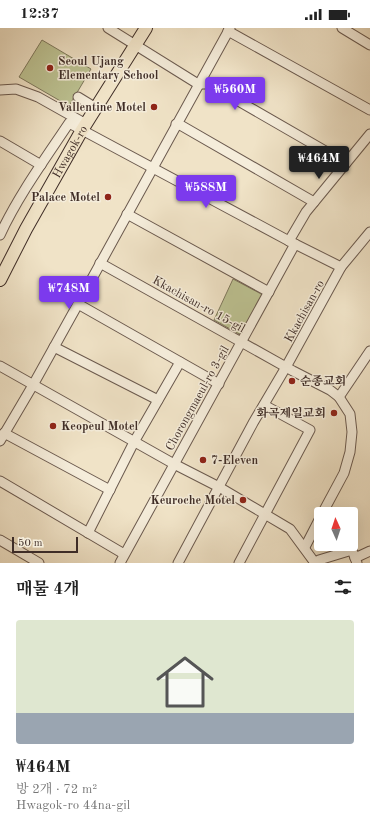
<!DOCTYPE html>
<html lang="ko">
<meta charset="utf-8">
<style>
body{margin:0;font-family:"Old Standard TT","Noto Serif KR",serif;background:#f2f2f2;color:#222;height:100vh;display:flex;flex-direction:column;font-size:15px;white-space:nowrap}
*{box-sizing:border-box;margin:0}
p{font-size:13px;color:#767676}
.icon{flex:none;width:22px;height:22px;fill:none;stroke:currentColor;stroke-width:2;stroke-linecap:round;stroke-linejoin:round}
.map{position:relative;height:535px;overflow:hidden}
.panel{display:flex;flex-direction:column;background:#fff;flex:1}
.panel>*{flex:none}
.needle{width:26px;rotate:357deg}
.fabs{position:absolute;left:314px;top:479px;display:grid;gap:8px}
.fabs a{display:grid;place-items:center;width:44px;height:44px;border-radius:4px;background:#fff;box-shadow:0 4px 16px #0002;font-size:20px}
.scale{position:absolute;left:12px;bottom:10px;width:66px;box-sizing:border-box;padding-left:4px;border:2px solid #3f2d27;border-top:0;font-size:11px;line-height:14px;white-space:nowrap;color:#3f2d27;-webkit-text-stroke:3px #f5eddb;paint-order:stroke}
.price{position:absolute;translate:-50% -34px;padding:0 9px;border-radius:4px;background:#7c3aed;color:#fff;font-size:13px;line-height:26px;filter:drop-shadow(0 1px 2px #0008)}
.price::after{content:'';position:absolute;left:50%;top:24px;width:12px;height:9px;margin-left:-6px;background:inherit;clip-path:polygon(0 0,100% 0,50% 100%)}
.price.current{background:#222;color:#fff}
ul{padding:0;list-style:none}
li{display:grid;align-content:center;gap:8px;height:212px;padding:0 16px}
li span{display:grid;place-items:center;height:124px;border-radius:4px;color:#555}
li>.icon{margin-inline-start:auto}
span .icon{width:72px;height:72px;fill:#fffc;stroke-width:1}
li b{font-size:17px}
h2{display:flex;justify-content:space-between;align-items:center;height:48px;padding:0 16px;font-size:17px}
.status{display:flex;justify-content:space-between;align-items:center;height:28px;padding:0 20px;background:#fff;direction:ltr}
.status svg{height:11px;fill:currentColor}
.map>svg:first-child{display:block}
</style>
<div class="status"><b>12:37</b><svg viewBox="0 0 49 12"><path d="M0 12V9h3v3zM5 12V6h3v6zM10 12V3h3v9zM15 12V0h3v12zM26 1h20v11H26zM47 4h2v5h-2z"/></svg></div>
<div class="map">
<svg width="370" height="535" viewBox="0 0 370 535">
<rect width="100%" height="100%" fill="#f0e3c7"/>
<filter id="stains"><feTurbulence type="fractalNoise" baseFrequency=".005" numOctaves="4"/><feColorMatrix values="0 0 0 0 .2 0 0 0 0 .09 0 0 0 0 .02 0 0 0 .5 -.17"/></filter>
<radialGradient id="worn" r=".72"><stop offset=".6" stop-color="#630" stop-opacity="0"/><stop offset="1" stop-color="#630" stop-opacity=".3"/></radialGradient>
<g fill="#bdc393" stroke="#7e785d">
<path d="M42 12 91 41 69 78 19 49Z"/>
<path d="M233 251 263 267 241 307 214 292Z"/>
</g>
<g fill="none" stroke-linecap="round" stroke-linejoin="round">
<g stroke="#6b5a4f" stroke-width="11">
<g id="minor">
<path d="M108 0 198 56H209L346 135"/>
<path d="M342 0 370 17"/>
<path d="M228 3 370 82"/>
<path d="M0 62 16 61 38 69 86 96"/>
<path d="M78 69 96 80"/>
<path d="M176 96 182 98 314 174"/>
<path d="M0 113 41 137"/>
<path d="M127 186 269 264"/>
<path d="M0 207C18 168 45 131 69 95L289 213 341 239"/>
<path d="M289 213 306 184 370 106"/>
<path d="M100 235 293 343 330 362 339 369 350 386 352 404 350 424 344 445 322 486"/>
<path d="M54 319 158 372"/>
<path d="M0 338 174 436 219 459 290 501 315 535"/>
<path d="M219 356 78 276 230 0"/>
<path d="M339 369 370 323"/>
<path d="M4 405 110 462"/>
<path d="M0 413 33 357 78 276"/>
<path d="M0 453 124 526"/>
<path d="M88 505 134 414 180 334"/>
<path d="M0 512 39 535"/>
<path d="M305 519 321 488"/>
<path d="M355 530 370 523"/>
<path d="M120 535 295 216"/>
<path d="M178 535 253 395 286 339 341 239 370 204"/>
<path d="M239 535 310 402 264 377"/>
<path d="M315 535 319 532 352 522 357 535"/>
</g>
</g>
<g stroke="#3f2d27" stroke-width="14">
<g id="major">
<path id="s1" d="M0 252 26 201 82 102 146 0"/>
</g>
</g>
<use href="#minor" stroke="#f5eddb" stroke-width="9"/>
<use href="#major" stroke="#f0e3c7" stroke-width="12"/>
</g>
<g fill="#8f2418" stroke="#f5eddb" stroke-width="1.5">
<circle cx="50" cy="40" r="4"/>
<circle cx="154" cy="79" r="4"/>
<circle cx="108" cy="169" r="4"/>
<circle cx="292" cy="353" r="4"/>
<circle cx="334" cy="385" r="4"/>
<circle cx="53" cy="398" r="4"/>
<circle cx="203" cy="432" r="4"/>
<circle cx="243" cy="472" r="4"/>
</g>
<g text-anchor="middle" stroke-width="3" stroke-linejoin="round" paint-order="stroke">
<g font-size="12" font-weight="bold" fill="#3f2d27" stroke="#f5eddb" text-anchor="start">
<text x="58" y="37">Seoul Ujang<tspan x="58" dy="14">Elementary School</tspan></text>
<text x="146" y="83" text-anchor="end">Vallentine Motel</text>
<text x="100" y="173" text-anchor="end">Palace Motel</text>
<text x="300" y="357">순종교회</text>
<text x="326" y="389" text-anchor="end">화곡제일교회</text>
<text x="61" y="402">Keopeul Motel</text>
<text x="211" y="436">7-Eleven</text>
<text x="235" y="476" text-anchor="end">Keuroche Motel</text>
</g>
<g font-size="12" fill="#3f2d27" stroke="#f5eddb">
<text dy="4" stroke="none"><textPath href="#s1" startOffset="146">Hwagok-ro</textPath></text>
<text transform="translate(199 276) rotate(29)" y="4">Kkachisan-ro 15-gil</text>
<text transform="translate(304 283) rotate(-61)" y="4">Kkachisan-ro</text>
<text transform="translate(197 370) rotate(-61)" y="4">Chorongmaeul-ro 3-gil</text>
</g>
</g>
<rect width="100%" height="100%" filter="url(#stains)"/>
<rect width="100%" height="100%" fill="url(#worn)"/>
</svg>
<div class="fabs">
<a><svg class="needle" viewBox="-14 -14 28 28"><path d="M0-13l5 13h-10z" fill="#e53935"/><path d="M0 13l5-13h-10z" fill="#767676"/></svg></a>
</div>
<div class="scale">50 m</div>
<b class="price" style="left:235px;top:83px">₩560M</b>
<b class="price current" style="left:319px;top:152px">₩464M</b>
<b class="price" style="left:206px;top:181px">₩588M</b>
<b class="price" style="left:69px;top:282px">₩748M</b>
</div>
<section class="panel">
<h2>매물 4개<svg class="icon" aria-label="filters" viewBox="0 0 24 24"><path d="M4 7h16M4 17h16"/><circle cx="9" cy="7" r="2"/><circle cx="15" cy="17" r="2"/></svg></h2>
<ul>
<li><span style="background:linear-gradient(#dfe7d0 75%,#9aa5b1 0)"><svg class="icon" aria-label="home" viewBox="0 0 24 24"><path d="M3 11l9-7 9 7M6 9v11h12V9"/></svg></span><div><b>₩464M</b><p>방 2개 · 72 m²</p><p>Hwagok-ro 44na-gil</p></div></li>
</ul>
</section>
